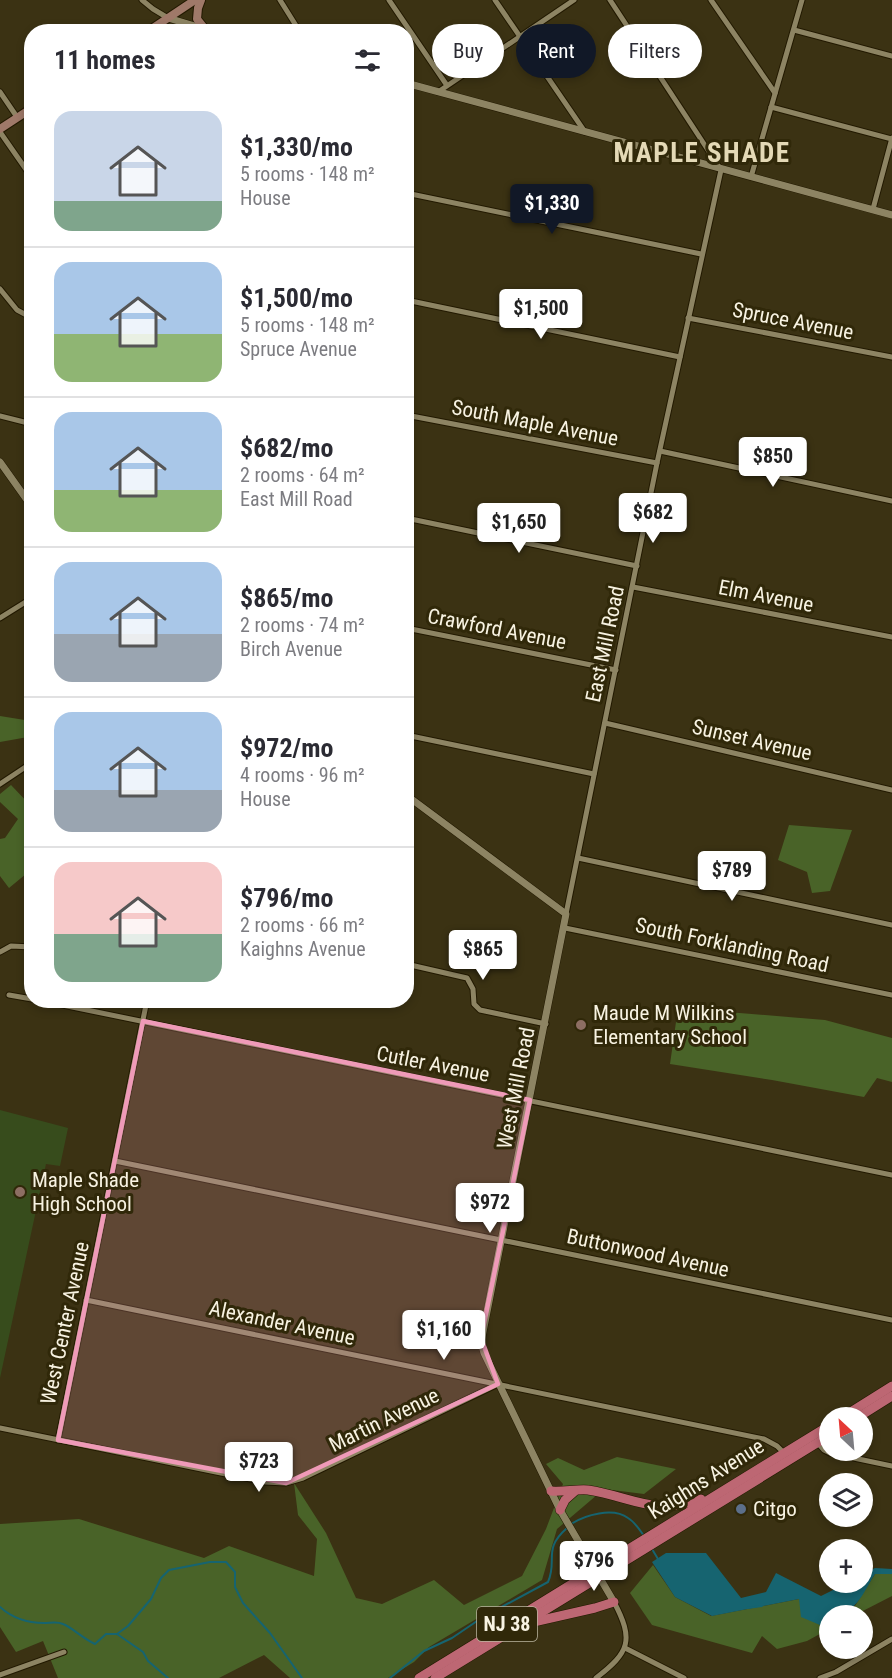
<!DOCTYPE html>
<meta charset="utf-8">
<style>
body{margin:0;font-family:"Roboto Condensed",sans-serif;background:#f7f7f7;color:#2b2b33;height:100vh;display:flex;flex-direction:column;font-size:22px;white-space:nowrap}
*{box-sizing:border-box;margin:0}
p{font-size:20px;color:#7c7c81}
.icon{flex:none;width:33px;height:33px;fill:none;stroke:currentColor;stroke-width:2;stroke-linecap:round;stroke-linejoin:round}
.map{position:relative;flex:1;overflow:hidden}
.sheet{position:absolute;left:24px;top:24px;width:390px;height:984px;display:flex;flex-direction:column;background:#fff;border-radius:24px;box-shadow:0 3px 9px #0003}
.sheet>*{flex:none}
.banner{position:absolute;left:432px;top:24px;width:369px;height:54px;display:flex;gap:12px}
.needle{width:39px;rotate:334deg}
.tools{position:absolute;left:819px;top:1407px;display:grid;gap:12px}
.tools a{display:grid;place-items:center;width:54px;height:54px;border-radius:50%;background:#fff;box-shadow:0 3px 9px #0003;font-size:30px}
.price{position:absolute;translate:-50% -51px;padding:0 14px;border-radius:6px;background:#fff;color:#222;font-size:20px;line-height:39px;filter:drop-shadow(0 2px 3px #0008)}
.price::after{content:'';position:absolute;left:50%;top:36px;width:18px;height:14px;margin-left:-9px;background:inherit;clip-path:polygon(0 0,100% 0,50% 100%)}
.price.current{background:#111827;color:#fff}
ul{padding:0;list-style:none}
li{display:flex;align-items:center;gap:18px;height:150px;padding:0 30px}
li+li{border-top:2px solid #e1e1e2}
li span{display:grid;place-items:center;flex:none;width:168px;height:120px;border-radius:18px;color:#555}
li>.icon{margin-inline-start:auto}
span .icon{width:72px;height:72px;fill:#fffc;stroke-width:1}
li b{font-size:26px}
h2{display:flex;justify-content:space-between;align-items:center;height:72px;padding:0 30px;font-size:26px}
.chip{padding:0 21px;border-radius:27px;background:#fff;box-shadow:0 3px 9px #0003;font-size:21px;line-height:54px}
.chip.current{background:#111827;color:#fff}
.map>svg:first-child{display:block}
</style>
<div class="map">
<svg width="892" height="1678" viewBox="0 0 892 1678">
<rect width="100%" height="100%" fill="#3b3213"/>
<path fill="#374c1c" d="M0 1110 68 1128 60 1166 46 1164 0 1378Z"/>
<g fill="#496328">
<path d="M0 716 31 721 28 737 0 742Z"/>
<path d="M11 785 31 806 32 869 9 888 0 876V839L5 838 18 819 0 802V794Z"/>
<path d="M789 825 852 830 830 891 812 893 807 872 778 860Z"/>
<path d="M678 1008 825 1020 892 1038V1082L877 1078 864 1097 772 1080 670 1064Z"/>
<path d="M617 1457 676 1469 644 1494 604 1489 557 1529 542 1580 429 1647 414 1662 388 1678H290L264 1655 219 1678H58L43 1641 16 1652 0 1627V1524L79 1519 204 1558 229 1546 314 1576 317 1539 298 1515 294 1483 326 1533 356 1598 382 1604 434 1580 464 1605 522 1576 546 1529 563 1484 546 1464 558 1458 584 1470Z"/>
<path d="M653 1565 675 1597 711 1616 799 1599 820 1625 829 1620V1629L807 1641 777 1649 762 1636 752 1653 652 1625 630 1593Z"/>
<path d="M875 1574H892V1596L855 1615 838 1616 855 1606Z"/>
</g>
<path fill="#166470" d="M666 1553H706L741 1598 766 1592 776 1573 821 1596 847 1583 862 1582 863 1574 875 1568 892 1569V1574H875C863 1593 855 1616 830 1616L829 1620 820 1625 801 1617 799 1599 712 1616 675 1597 652 1562Z"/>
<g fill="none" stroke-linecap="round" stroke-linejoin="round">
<g stroke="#166470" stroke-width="2">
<path d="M571 1524C585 1515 613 1507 628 1518 635 1522 639 1529 644 1536"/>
<path d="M652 1549 658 1559"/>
<path d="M0 1607C12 1618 28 1623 44 1623 50 1623 57 1621 63 1624 73 1628 82 1638 95 1644L106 1634H117L128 1626 151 1599 161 1578 169 1570 210 1562H226L235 1572V1587L243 1603 270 1633 302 1678"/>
<path d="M747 1608 762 1606"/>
<path d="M117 1634 143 1652 148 1661 168 1678"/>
<path d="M390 1678 424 1651 452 1638 483 1617 548 1582C558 1559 542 1550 567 1528"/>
</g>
<g stroke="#221900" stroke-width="7">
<g id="minor">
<path d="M142 0 153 9 168 18"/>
<path d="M280 0 300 32"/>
<path d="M389 0 446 84"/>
<path d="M495 0 585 132"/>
<path d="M711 0 775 93"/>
<path d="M794 30 892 56"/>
<path d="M0 92 17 117"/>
<path d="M438 92 574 0"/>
<path d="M771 107 892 139"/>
<path d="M0 132 32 178"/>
<path d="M751 177 802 0"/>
<path d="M406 193 701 254"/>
<path d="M873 209 892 138"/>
<path d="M0 289 17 310 32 318"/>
<path d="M406 300 680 357"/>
<path d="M688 318 892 357"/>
<path d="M406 415 657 463"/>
<path d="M0 416 32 424"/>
<path d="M660 451 892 501"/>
<path d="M406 518 637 566"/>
<path d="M633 587 892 637"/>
<path d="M0 618 32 598"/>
<path d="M406 628 616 670"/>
<path d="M605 723 892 790"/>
<path d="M406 735 594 774"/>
<path d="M0 784 27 766H32"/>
<path d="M578 858 892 925"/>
<path d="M566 914 657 463 721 170 610 0"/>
<path d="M565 928 892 995"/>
<path d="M0 952 11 946 32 947"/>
<path d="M406 964 467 978 473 989 474 1004 480 1010 546 1024"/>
<path d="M9 995 32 999"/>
<path d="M38 1000 892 1175"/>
<path d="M115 1161 892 1320"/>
<path d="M86 1300 764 1439 777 1446 784 1453"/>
<path d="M0 1428 265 1482 286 1483 303 1478 498 1384"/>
<path d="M58 1440 147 1000"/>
<path d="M817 1442 824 1450 830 1453 892 1466"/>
<path d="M625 1648 684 1678"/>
<path d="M0 1675 64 1652"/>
<path d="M596 1678C630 1652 634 1640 614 1602"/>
<path d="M820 1678 836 1672 892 1639"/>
</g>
</g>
<g stroke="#221900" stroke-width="8">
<g id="tertiary">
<path d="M168 18 215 32"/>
<path d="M406 83 892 215"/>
<path d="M0 462 32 507"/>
<path d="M406 795 566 914 481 1342 484 1353 560 1510 614 1602"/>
</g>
</g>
<g stroke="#221900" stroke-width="10">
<g id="secondary">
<path d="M201 0 198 8 197 19 205 29"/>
<path d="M147 32 195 0"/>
<path d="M0 129 32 108"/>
</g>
</g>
<g stroke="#221900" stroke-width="10">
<g id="trunk">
<path d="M841 1418 892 1386"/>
<path d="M857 1418 892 1396"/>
<path d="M551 1491C563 1492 577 1489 588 1490 633 1497 653 1516 701 1499"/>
<path d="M560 1510 565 1500 574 1492"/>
<path d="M529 1623 595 1608 614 1602"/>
<path d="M419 1678 830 1425"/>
<path d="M435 1678 830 1435"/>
</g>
</g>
<use href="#minor" stroke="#8d8463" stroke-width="5"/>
<use href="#tertiary" stroke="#8d8463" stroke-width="7"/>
<use href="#secondary" stroke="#9f7969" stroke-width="8"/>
<use href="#trunk" stroke="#bd6773" stroke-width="9"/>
</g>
<path fill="#ef9ab8" fill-opacity="0.2" stroke="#ef9ab8" stroke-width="4.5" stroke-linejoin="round" d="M143 1021 530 1100 481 1338 498 1384 286 1483 58 1440Z"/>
<g fill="#8d6e63" stroke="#302809" stroke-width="2">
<circle cx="581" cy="1025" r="6"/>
<circle cx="20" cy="1192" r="6"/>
</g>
<circle fill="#5c6f8a" stroke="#302809" stroke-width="2" cx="741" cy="1509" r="6"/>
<g text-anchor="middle" stroke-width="6" stroke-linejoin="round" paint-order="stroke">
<rect fill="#302809" stroke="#bcb6a1" stroke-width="1.5" x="477" y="1607" width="60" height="34" rx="4.5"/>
<g font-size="20" font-weight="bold" fill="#f8f3e2">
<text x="507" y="1631">NJ 38</text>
</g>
<g font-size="21" fill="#f8f3e2" stroke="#302809">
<text transform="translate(793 321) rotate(11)" y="7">Spruce Avenue</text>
<text transform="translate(535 423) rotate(11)" y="7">South Maple Avenue</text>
<text transform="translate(766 596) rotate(11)" y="7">Elm Avenue</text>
<text transform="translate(497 629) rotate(11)" y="7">Crawford Avenue</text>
<text transform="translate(605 644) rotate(-78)" y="7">East Mill Road</text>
<text transform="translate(752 740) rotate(13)" y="7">Sunset Avenue</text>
<text transform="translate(732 945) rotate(12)" y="7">South Forklanding Road</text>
<text transform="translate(433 1064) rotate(11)" y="7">Cutler Avenue</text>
<text transform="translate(516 1088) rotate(-79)" y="7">West Mill Road</text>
<text transform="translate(648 1253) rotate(12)" y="7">Buttonwood Avenue</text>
<text transform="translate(65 1323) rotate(-78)" y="7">West Center Avenue</text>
<text transform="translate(282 1323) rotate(12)" y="7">Alexander Avenue</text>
<text transform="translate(384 1420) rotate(-26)" y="7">Martin Avenue</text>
<text transform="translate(706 1479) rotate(-32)" y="7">Kaighns Avenue</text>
</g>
<g font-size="21" fill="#f8f3e2" stroke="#302809" text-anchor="start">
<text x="593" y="1020">Maude M Wilkins<tspan x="593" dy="24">Elementary School</tspan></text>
<text x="32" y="1187">Maple Shade<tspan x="32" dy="24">High School</tspan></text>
<text x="753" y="1516">Citgo</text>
</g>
<g font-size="27" font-weight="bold" letter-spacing="1.5" fill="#e4d9b6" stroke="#302809">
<text x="702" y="162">MAPLE SHADE</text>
</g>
</g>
</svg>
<div class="tools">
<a><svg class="needle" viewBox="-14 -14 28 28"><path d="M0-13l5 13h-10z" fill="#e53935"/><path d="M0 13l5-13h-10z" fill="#7c7c81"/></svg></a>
<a><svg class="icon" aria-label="layers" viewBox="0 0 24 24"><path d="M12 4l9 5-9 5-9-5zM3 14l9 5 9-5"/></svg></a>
<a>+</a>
<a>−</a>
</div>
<b class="price current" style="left:552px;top:235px">$1,330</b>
<b class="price" style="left:541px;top:340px">$1,500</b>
<b class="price" style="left:773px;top:488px">$850</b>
<b class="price" style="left:653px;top:544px">$682</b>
<b class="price" style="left:519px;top:554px">$1,650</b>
<b class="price" style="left:732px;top:902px">$789</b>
<b class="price" style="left:483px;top:981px">$865</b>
<b class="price" style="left:490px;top:1234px">$972</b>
<b class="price" style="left:444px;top:1361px">$1,160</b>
<b class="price" style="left:259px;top:1493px">$723</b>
<b class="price" style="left:594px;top:1592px">$796</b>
<div class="banner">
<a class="chip">Buy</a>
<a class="chip current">Rent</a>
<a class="chip">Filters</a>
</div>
<section class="sheet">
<h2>11 homes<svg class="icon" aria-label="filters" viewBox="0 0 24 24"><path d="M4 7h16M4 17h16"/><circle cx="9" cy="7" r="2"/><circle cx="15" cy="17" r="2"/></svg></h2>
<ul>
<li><span style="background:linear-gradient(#c9d6e8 75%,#7fa58c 0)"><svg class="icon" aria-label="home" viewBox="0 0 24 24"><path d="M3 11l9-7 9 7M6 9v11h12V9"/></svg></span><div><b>$1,330/mo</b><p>5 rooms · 148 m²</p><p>House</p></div></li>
<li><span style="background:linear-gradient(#a9c7e8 60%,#8fb573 0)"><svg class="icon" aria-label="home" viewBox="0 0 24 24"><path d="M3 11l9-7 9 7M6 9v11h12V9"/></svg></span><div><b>$1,500/mo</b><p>5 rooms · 148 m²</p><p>Spruce Avenue</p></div></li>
<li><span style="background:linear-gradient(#a9c7e8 65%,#8fb573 0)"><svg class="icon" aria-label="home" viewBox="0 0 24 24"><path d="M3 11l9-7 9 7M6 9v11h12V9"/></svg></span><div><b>$682/mo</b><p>2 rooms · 64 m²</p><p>East Mill Road</p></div></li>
<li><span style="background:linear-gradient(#a9c7e8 60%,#9aa5b1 0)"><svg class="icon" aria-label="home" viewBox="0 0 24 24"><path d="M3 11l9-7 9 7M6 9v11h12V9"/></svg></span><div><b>$865/mo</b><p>2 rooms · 74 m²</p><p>Birch Avenue</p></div></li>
<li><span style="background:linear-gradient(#a9c7e8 65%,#9aa5b1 0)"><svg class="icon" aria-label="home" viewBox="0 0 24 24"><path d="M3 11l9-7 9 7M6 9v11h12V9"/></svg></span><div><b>$972/mo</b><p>4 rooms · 96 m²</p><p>House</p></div></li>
<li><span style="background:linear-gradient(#f6c9c9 60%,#7fa58c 0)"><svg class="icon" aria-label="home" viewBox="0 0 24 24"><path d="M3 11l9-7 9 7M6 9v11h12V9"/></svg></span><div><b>$796/mo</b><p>2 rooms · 66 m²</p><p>Kaighns Avenue</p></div></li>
</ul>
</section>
</div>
